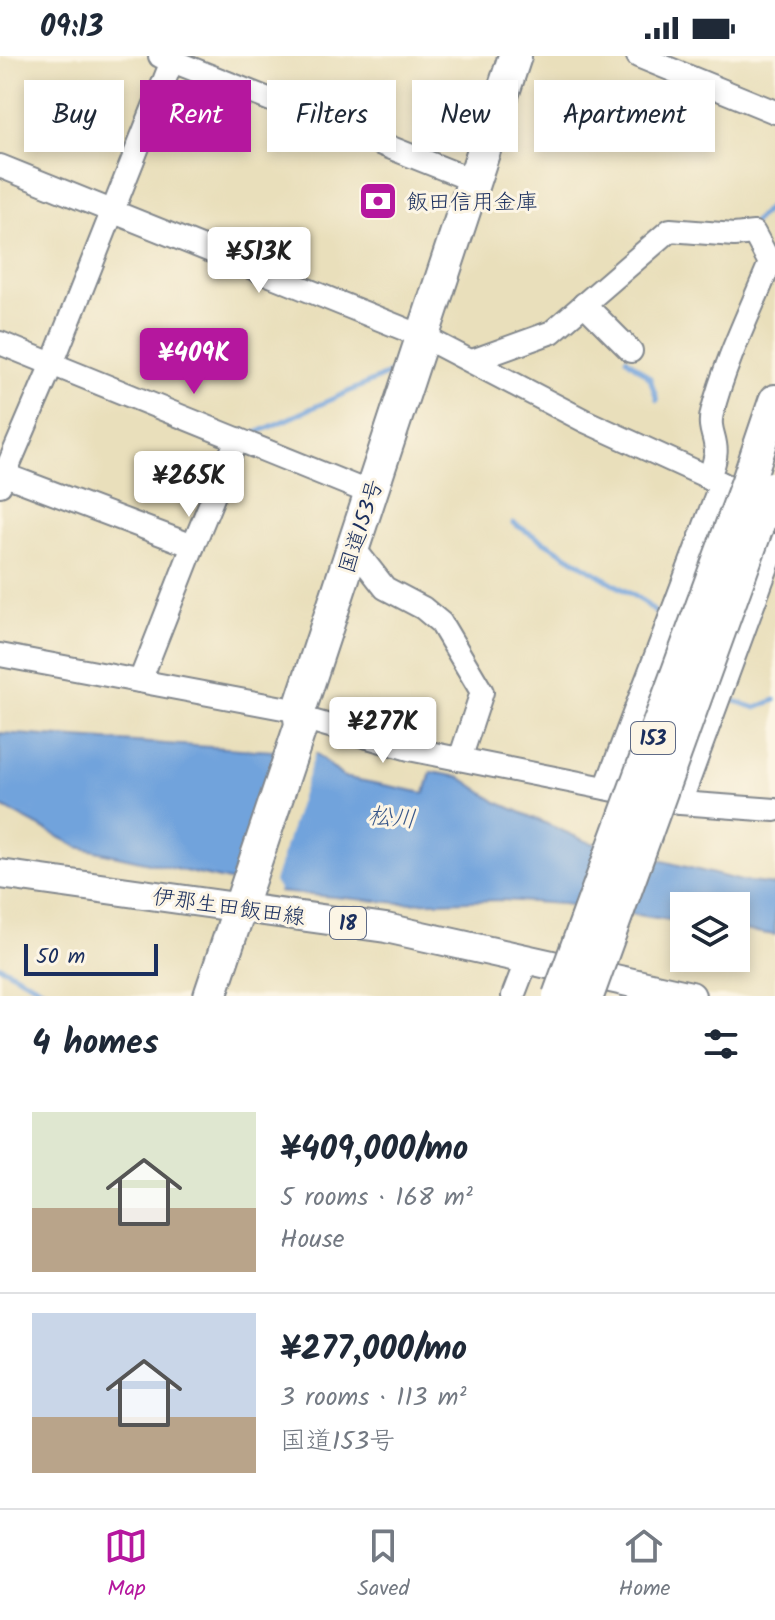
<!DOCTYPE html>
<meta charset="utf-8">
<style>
body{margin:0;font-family:Kalam,"Klee One",sans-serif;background:#f6f6f7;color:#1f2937;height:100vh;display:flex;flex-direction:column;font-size:30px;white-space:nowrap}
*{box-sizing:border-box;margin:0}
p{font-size:26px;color:#747a83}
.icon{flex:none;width:44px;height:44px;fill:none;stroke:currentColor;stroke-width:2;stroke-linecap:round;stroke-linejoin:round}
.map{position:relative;height:940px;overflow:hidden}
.sheet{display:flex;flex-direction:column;background:#fff;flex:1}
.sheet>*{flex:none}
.hud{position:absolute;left:24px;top:24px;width:728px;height:72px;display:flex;gap:16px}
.buttons{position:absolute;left:670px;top:836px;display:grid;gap:16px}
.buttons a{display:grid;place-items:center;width:80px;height:80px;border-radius:0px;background:#fff;box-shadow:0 4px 12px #0003;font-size:40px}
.scale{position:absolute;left:24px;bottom:20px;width:134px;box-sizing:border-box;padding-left:8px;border:4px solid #1b2f5e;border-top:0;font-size:22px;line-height:28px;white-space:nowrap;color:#1b2f5e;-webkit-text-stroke:6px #fcf5e5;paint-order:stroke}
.price{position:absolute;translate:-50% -68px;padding:0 18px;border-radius:8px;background:#fff;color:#222;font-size:26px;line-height:52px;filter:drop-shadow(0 2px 4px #0008)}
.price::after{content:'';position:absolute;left:50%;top:48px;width:24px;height:18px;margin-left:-12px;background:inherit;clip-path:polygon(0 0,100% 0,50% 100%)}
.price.active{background:#b5179e;color:#fff}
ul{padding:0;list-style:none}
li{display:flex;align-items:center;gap:24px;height:200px;padding:0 32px}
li+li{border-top:2px solid #e0e1e3}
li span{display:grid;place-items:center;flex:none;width:224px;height:160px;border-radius:0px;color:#555}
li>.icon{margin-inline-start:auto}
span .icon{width:96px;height:96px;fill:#fffc;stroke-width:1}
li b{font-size:34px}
h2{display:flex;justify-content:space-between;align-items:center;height:96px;padding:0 32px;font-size:34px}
.pill{padding:0 28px;border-radius:0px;background:#fff;box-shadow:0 4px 12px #0003;font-size:28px;line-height:72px}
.pill.active{background:#b5179e;color:#fff}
.status{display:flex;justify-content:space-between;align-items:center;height:56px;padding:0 40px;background:#fff;direction:ltr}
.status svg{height:22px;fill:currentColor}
.menu{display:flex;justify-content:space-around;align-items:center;height:112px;border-top:2px solid #e0e1e3;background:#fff;font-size:22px;color:#747a83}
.menu a{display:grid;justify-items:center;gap:4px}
.menu .active{color:#b5179e}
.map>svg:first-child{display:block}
</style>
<div class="status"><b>09:13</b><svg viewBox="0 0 49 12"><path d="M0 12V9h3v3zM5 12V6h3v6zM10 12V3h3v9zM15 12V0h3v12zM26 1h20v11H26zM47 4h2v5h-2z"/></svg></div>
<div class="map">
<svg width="775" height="940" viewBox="0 0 775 940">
<rect width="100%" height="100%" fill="#fcf5e5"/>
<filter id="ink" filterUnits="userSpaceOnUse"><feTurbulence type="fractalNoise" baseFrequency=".0125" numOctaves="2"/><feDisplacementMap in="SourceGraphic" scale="16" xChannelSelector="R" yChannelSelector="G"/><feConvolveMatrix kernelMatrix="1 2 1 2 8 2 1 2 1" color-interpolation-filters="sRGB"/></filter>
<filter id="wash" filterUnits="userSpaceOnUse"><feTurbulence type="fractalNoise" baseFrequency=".006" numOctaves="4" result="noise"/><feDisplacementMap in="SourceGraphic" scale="32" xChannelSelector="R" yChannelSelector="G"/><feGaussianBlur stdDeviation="1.8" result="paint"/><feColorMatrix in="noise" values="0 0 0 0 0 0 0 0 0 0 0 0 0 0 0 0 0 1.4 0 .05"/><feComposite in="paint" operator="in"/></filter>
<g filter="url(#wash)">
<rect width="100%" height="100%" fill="#e9dfbb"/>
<path fill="#71a3dc" stroke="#46699d" stroke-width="2" d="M0 677 317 698 343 721 425 737 431 716 460 721 497 746 588 786 741 825 775 829V879L736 873V850H684V866L563 848 502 844 400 847 278 836 78 791 0 750Z"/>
<path fill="#e9dfbb" d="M279 690 316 694 274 826 279 833 277 840 243 832Z"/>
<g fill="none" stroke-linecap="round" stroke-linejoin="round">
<g stroke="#71a3dc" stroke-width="5">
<path d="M752 168 775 146"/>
<path d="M626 302 650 322 657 344"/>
<path d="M254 378 395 315"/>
<path d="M513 467 644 546 659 560"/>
<path d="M735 645 756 652 775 644"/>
<path d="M0 910 54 940"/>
</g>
</g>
</g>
<g filter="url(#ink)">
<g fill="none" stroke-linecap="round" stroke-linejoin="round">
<g stroke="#82878c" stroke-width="26">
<g id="minor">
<path d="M160 0 472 124"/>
<path d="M638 0 775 56"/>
<path d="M0 110 424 281 585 365 756 443"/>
<path d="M584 248 631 295"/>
<path d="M0 287 370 437"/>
<path d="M472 305 552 276 670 174 734 179 754 177 770 207C750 256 725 306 712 357 706 381 726 385 708 422"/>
<path d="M0 417 193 490 140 625"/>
<path d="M0 429 52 308 174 0"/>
<path d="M193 490 237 383"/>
<path d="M353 491 385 532 423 552 441 567 482 636 460 703"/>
<path d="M0 599 299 655 309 664 409 693 680 747 775 754"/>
<path d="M606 732 721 427"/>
<path d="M680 747 775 489"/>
<path d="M513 940 528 901"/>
</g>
</g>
<g stroke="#82878c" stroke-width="32">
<path id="major" d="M0 818 386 872 691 940"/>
</g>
<g stroke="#82878c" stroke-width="36">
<g id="highway">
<path d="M748 425 775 345"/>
<path d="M210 940 301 669 299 655 515 0"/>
</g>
</g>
<use href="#minor" stroke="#fff" stroke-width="22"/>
<use href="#major" stroke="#fff" stroke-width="28"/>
<use href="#highway" stroke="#fff" stroke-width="32"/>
<g stroke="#82878c" stroke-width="36" stroke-linecap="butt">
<g id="highway-bridge">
<path d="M559 940 748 425"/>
<path d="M587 940 771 432"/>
</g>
</g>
<use href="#highway-bridge" stroke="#fff" stroke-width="32"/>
</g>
</g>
<defs>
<g id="bank-square" transform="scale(2)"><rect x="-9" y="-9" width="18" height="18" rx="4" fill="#b5179e" stroke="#fcf5e5"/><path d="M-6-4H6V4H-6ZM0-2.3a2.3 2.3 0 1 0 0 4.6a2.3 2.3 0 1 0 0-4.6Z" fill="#fff"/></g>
</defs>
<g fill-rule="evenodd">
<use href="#bank-square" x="378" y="145"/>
</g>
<g text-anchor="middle" stroke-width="6" stroke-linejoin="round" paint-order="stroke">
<g fill="#fcf5e5" stroke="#5e6a86" stroke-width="2">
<rect x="631" y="666" width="44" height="32" rx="6"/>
<rect x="330" y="851" width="36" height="32" rx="6"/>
</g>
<g font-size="20" font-weight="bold" fill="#1b2f5e">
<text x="653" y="689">153</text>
<text x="348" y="874">18</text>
</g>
<g font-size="22" fill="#1b2f5e" stroke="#fcf5e5" text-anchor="start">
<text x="406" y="153">飯田信用金庫</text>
</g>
<g font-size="22" fill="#1b2f5e" stroke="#fcf5e5">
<text transform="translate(360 470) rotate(-72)" y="8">国道153号</text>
<text transform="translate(229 850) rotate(8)" y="8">伊那生田飯田線</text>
</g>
<g font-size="24" font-style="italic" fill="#39588a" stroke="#fcf5e5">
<text transform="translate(392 761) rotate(5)" y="8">松川</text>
</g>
</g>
</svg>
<div class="buttons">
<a><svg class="icon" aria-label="layers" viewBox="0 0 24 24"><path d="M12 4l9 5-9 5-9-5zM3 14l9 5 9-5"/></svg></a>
</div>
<div class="scale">50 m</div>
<b class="price" style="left:259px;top:239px">¥513K</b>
<b class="price active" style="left:194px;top:340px">¥409K</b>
<b class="price" style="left:189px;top:463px">¥265K</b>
<b class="price" style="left:383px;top:709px">¥277K</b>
<div class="hud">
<a class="pill">Buy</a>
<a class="pill active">Rent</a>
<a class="pill">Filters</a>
<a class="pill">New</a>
<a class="pill">Apartment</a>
</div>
</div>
<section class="sheet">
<h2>4 homes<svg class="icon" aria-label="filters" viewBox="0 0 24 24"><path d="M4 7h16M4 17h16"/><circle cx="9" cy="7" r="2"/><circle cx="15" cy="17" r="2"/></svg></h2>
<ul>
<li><span style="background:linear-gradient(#dfe7d0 60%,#b9a48a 0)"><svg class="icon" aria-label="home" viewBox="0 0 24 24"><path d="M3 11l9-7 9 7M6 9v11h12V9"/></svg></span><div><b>¥409,000/mo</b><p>5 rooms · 168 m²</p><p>House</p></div></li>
<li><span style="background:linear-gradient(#c9d6e8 65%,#b9a48a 0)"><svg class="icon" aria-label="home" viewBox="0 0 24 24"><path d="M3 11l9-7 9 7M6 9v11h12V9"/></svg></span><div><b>¥277,000/mo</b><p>3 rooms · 113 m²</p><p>国道153号</p></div></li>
</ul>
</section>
<nav class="menu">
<a class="active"><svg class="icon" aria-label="map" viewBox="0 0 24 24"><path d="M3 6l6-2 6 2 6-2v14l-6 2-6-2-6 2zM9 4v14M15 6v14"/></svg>Map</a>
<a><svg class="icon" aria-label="saved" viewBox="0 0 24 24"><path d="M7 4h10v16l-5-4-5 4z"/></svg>Saved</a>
<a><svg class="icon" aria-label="home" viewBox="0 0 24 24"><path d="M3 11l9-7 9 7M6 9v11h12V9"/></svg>Home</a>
</nav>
